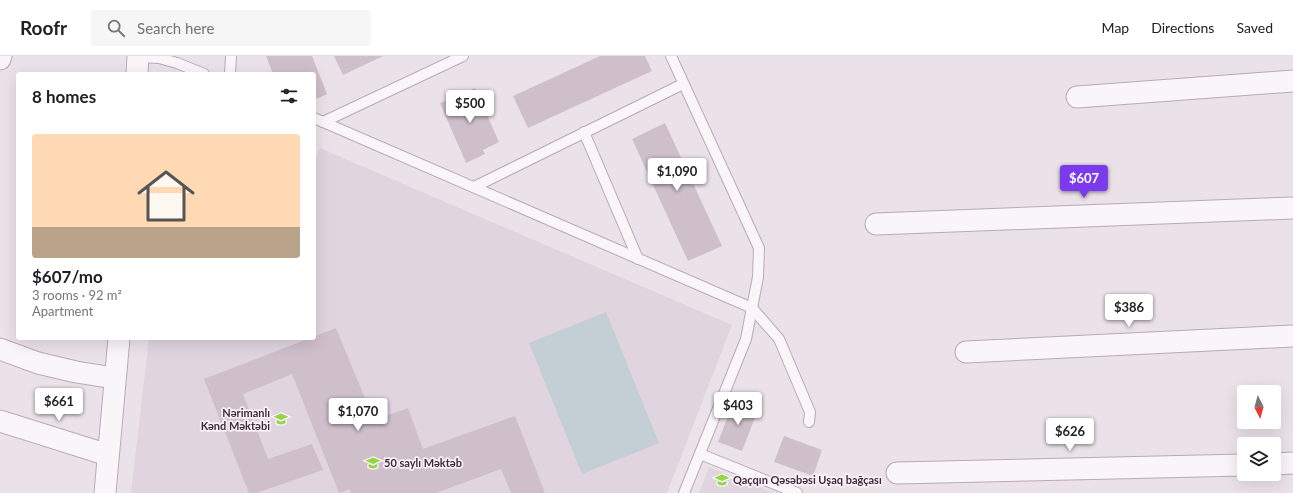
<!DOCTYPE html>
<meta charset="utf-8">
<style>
body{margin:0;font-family:Lato,sans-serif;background:#f6f6f6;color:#202124;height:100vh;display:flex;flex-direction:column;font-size:15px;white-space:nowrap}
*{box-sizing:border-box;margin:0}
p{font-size:13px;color:#757577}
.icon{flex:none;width:22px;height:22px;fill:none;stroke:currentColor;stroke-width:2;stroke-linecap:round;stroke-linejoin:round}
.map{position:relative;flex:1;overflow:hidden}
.details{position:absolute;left:16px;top:16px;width:300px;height:268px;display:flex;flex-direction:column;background:#fff;border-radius:4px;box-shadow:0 4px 16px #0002}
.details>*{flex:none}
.needle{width:26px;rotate:174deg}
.buttons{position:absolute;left:1237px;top:329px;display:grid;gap:8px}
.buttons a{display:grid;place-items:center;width:44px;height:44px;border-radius:4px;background:#fff;box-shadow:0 4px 16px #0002;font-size:20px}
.price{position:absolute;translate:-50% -34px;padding:0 9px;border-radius:4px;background:#fff;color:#222;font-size:13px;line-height:26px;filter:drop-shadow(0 1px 2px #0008)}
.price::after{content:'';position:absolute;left:50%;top:24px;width:12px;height:9px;margin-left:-6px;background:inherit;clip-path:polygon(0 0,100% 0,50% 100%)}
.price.active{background:#7c3aed;color:#fff}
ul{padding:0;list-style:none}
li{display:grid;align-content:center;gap:8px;height:212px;padding:0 16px}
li+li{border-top:1px solid #e0e0e0}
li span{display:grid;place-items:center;height:124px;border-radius:4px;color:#555}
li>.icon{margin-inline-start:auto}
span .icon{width:72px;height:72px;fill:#fffc;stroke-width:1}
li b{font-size:17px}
h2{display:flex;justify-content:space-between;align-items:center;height:48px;padding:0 16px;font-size:17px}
header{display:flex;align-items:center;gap:24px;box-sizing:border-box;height:56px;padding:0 20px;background:#fff;border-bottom:1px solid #e0e0e0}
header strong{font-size:19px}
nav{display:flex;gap:22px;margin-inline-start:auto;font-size:14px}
.search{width:280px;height:36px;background:#f6f6f6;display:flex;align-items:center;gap:10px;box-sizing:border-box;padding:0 14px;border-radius:4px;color:#757577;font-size:15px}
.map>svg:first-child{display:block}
</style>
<header>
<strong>Roofr</strong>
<div class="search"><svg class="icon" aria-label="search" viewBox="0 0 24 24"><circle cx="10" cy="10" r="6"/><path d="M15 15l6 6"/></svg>Search here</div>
<nav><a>Map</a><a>Directions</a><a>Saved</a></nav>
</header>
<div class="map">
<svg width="1293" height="437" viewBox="0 0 1293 437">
<rect width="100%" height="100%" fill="#ebe2e9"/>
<g fill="#e0d4de">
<path d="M320 92 732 269 667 437H131L149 282H314V106Z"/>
<path d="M709 411 773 437H699Z"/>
</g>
<path fill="#c3cfd5" d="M606 256 659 387 582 418 529 287Z"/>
<g fill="#cebfcb">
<path d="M266 0H312L327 38 314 44V18H273Z"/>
<path d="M334 0H383L343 19Z"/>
<path d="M600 0H645L652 15 528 72 513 40Z"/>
<path d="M475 32 499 86 483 94 485 98 466 107 440 47Z"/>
<path d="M665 67 722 190 688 205 632 83Z"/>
<path d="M336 272 374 364 408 352 423 393 515 360 545 437H511L501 413 436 437H351L350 433 339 437 292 318 243 338 268 403 312 388 323 414 256 437H249L204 323Z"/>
<path d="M734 345 758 354 742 395 718 386Z"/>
<path d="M784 380 822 394 813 420 774 406Z"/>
</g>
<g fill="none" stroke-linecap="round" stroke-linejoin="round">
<g stroke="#b9aab6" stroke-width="12">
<g id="service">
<path d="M671 0 759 192 758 221 746 283 684 437"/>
<path d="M138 1 159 2 177 7 204 18"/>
<path d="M230 18 231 0"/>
<path d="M314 62 752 252 779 283 810 356 809 366"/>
<path d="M323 66 463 0"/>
<path d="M584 76 638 203"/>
<path d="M474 131 683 28"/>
<path d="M700 398 797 437"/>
</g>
</g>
<g stroke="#b9aab6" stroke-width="23">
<g id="minor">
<path d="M0 3 1 0"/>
<path d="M137 18 138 0"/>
<path d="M1077 41 1293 25"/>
<path d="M876 168 1293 152"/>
<path d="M0 293 38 307 76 316 114 322"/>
<path d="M966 296 1293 280"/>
<path d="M0 365 108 399"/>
<path d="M1274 408 1293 407"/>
<path d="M897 417 1244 409"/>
<path d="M105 437 119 282"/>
</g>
</g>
<use href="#service" stroke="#f9f5f8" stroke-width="10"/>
<use href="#minor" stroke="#f9f5f8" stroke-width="21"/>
</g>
<defs>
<g id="school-bare" transform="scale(1.08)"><path d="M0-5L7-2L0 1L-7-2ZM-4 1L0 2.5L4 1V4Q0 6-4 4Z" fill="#96d443" stroke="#f8f2f7" stroke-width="2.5" paint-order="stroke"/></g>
</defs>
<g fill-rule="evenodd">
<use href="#school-bare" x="281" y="363"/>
<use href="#school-bare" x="373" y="407"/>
<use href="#school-bare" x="722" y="424"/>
</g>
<g text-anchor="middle" stroke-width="3.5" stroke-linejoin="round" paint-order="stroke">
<g font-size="11" font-weight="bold" fill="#44293e" stroke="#f8f2f7" text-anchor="start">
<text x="270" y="361" text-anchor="end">Nərimanlı<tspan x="270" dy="13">Kənd Məktəbi</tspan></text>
<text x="384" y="411">50 saylı Məktəb</text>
<text x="733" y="428">Qaçqın Qəsəbəsi Uşaq bağçası</text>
</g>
</g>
</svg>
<div class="buttons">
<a><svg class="needle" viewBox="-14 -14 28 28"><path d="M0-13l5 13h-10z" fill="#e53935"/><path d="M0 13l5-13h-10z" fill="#757577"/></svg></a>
<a><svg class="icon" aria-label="layers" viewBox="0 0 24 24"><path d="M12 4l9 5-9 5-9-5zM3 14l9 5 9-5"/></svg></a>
</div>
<b class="price" style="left:470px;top:68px">$500</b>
<b class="price" style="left:677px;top:136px">$1,090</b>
<b class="price active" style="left:1084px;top:143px">$607</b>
<b class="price" style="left:1129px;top:272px">$386</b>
<b class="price" style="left:59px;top:366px">$661</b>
<b class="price" style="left:738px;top:370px">$403</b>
<b class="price" style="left:358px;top:376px">$1,070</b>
<b class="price" style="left:1070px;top:396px">$626</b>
<section class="details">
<h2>8 homes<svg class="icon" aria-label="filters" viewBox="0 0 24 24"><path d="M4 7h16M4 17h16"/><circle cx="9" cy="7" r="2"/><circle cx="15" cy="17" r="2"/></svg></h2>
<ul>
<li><span style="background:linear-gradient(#ffd9b3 75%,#b9a48a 0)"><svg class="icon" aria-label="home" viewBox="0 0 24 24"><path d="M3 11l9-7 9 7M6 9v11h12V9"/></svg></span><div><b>$607/mo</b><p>3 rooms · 92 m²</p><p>Apartment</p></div></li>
</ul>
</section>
</div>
